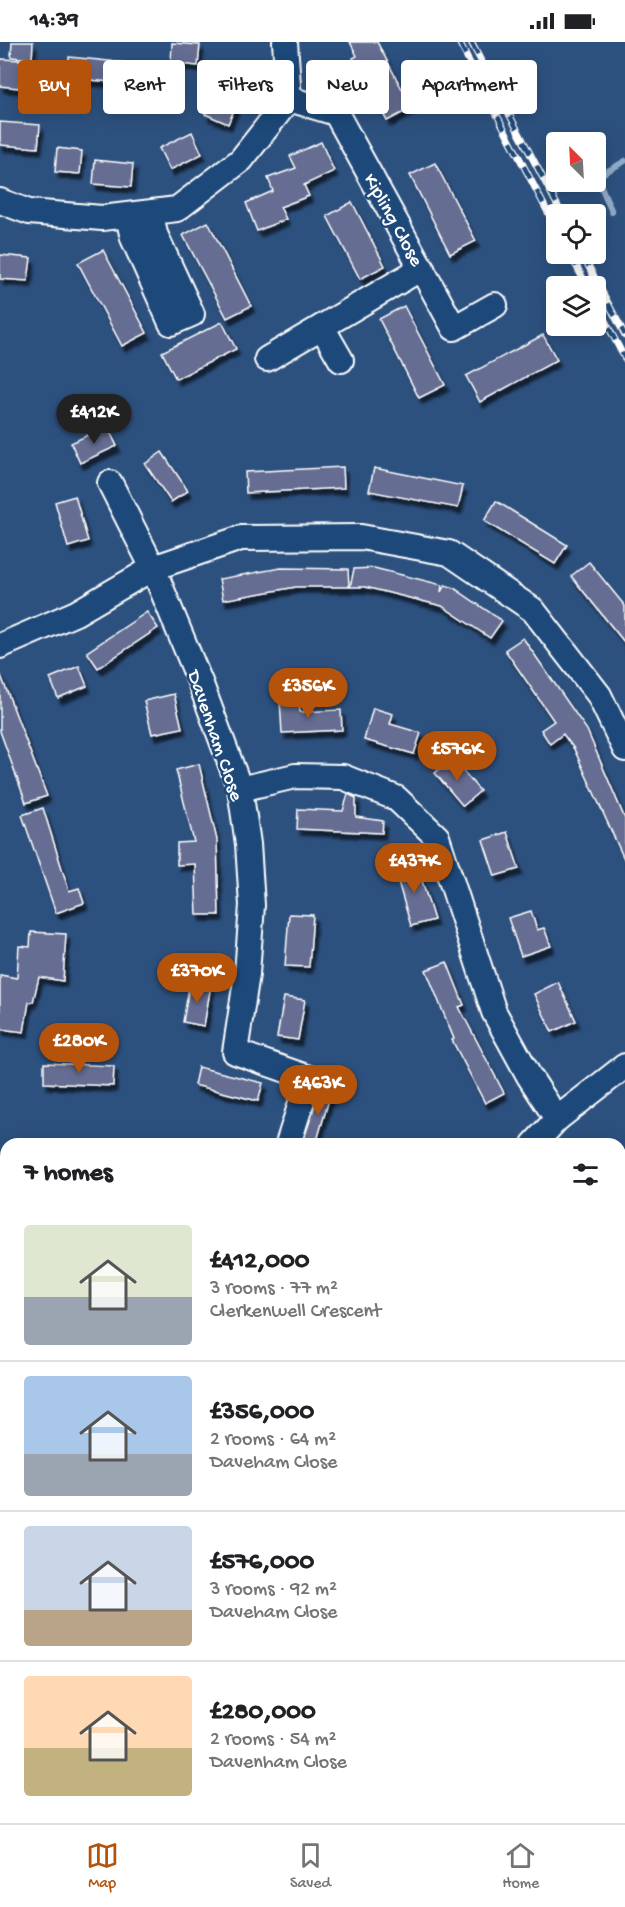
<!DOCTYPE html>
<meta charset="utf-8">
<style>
body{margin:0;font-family:"Gochi Hand",sans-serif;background:#f2f2f2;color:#202124;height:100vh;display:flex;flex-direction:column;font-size:22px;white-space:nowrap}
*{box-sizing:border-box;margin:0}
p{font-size:20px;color:#757577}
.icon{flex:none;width:33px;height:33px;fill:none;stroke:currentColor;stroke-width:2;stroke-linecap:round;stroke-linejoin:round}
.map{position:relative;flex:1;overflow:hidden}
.sheet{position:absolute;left:0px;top:1096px;width:626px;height:686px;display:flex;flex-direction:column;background:#fff;border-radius:18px 18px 0 0;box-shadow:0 3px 15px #0003}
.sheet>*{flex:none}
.guide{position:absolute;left:18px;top:18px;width:590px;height:54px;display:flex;gap:12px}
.needle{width:39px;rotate:336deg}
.tools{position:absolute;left:546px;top:90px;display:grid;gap:12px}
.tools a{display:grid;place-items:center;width:60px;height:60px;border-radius:6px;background:#fff;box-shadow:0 3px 15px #0003;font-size:30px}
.price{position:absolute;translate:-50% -51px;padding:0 14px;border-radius:21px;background:#b45309;color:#fff;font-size:20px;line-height:39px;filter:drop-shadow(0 2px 3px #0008)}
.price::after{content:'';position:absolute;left:50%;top:36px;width:18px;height:14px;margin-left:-9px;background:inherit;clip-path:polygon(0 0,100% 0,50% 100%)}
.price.active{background:#222;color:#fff}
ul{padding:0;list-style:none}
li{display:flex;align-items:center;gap:18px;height:150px;padding:0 24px}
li+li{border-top:2px solid #e0e0e0}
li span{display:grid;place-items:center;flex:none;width:168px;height:120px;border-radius:6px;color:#555}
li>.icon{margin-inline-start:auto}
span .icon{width:72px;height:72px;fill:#fffc;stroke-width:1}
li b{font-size:26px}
h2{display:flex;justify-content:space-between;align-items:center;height:72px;padding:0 24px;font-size:26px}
.chip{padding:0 21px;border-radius:6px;background:#fff;box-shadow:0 3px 15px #0003;font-size:21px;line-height:54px}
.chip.active{background:#b45309;color:#fff}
.status{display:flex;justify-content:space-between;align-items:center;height:42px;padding:0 30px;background:#fff;direction:ltr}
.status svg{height:16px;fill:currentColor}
.menu{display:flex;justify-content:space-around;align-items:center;height:84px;border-top:2px solid #e0e0e0;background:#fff;font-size:16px;color:#757577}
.menu a{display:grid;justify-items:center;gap:3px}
.menu .active{color:#b45309}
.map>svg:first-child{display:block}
</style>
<div class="status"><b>14:39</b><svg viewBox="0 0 49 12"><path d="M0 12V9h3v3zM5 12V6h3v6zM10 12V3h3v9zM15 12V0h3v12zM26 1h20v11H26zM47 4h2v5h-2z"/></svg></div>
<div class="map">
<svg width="625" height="1781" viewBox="0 0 625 1781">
<defs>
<filter id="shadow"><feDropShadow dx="3.5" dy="6" stdDeviation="1.5" flood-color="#0009"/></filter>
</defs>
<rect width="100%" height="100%" fill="#2d517f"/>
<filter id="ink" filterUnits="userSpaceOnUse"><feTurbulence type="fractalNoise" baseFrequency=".0167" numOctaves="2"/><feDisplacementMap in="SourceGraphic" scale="12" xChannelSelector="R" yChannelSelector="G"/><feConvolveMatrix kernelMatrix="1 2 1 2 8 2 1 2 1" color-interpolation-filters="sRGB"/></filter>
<g filter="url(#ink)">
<g fill="#5c7e82" stroke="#aebec0" stroke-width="1.5">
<path d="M625 1276V1682L620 1675V1282Z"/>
<path d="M247 1776H475L470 1781H249Z"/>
</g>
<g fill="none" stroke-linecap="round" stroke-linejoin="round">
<path stroke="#91acc7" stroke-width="6" d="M612 170 597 135 625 119"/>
</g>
<g fill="#656d92" stroke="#fff" stroke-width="1.5" filter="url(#shadow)">
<path d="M12 0H33L32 17 11 15Z"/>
<path d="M350 0H377L412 66 387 79 353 16 357 14Z"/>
<path d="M172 1 200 3 198 24 171 21Z"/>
<path d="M69 15 148 23 146 43 67 36Z"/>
<path d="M0 17 22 18 19 46 0 44Z"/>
<path d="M220 39 242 49 228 82 205 72Z"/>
<path d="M0 80 40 83 38 106 0 103Z"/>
<path d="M192 90 202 112 170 128 159 106Z"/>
<path d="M321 100 334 129 304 143 309 154 280 165 286 177 257 189 246 161 273 149 268 136 296 126 290 114Z"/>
<path d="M57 106 82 109 80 132 55 130Z"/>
<path d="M95 118 133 122 131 145 93 142Z"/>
<path d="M435 121 476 199 450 212 410 133Z"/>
<path d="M352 160 385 224 360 237 327 174Z"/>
<path d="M208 180 251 264 227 276 183 193Z"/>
<path d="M103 208 147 291 122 304 78 221Z"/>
<path d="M0 213 31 216 28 239 0 237Z"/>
<path d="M404 264 445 343 419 356 379 277Z"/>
<path d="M222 280 236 307 176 337 162 310Z"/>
<path d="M543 293 557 318 480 360 466 334Z"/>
<path d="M107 384 117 404 80 421 71 401Z"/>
<path d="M162 410 188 449 171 460 145 422Z"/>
<path d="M343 425 344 446 246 451 245 430Z"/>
<path d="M374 426 463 444 458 466 369 449Z"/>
<path d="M75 454 88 499 68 505 55 460Z"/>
<path d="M496 459 567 503 555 522 484 479Z"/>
<path d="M589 520 625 564V601L571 534Z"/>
<path d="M281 526 348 527 349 545H296L223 558 219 537Z"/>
<path d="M374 526 442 543 441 550 445 543 454 546 502 579 490 596 442 564 365 545H350L354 527Z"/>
<path d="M147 570 158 586 98 626 87 610Z"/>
<path d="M523 596 587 688 625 777V819L574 707 563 692 550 702 541 688 554 679 505 608Z"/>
<path d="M79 624 87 644 58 656 50 636Z"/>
<path d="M0 631 47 754 26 761 0 689Z"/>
<path d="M174 652 182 686 152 692 144 659Z"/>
<path d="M299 657 300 670 341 668 342 688 282 691 280 658Z"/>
<path d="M373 666 393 672 390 682 421 691 414 712 364 698Z"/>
<path d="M452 716 480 749 463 764 435 731Z"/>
<path d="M199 722 217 798 219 873H197L195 822 177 823V801L194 800 176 728Z"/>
<path d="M348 752 356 756V775L383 779 382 791 297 787 298 767 343 769Z"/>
<path d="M43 766 69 849 79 846 84 861 56 871 22 773Z"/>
<path d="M507 790 519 827 495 834 483 798Z"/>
<path d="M416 819 434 878 411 884 394 826Z"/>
<path d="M531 869 537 888 544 886 551 904 521 914 508 876Z"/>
<path d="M289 872 313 873 309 925 285 924Z"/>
<path d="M31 890 66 892 63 939 39 935 33 960H29L24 990 0 987V933L17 936 19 904 30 905Z"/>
<path d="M447 920 464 963 459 965 504 1051 485 1061 452 998 454 997 426 928Z"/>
<path d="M190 939 211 943 204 984 183 980Z"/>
<path d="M558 940 576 979 552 990 534 952Z"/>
<path d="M284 955 305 958 298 998 277 995Z"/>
<path d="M44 1021 114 1024 113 1044 44 1041Z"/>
<path d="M198 1025 263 1041 258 1059 194 1043Z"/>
<path d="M321 1044 332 1047 316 1102H311L303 1100Z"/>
</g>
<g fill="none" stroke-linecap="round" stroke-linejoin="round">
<g stroke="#fff" stroke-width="28">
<g id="minor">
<path d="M289 57 336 71 454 286 495 263"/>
<path d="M0 159 29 170 102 176 177 167 241 118 289 57 285 0"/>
<path d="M128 175 133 196 171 281 192 272 155 192 151 171"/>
<path d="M322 285 341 318"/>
<path d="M267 317 422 226"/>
<path d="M110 441 153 526 200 640 240 747 248 802 252 863 247 932 235 1010 309 1036 288 1102"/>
<path d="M0 604 76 571 153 526 241 496 361 495 449 511 533 568 599 653 625 707"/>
<path d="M240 747 295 734 343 735 396 756 437 795 494 970 529 1034 557 1077"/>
<path d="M534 1102 557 1077 625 1024"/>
<path d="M0 1234 6 1246"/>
<path d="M0 1468 6 1465"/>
<path d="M228 1776 230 1781"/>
<path d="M277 1776 279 1781"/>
<path d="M475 1781 480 1776"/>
</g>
</g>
<use href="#minor" stroke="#1f4a7a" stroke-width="24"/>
<g stroke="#fff" stroke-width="7">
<g id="rail">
<path d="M459 0 556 186"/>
<path d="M471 0 562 172"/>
<path d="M570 212 587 244"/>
<path d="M582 212 625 293"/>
<path d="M596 261 625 317"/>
</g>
</g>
<use href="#rail" stroke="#1f4a7a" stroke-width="4.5" stroke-dasharray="14" stroke-linecap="butt"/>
</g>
</g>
<g text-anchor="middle" stroke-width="5" stroke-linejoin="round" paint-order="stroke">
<g font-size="20" fill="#fff" stroke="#1f4a7a">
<text transform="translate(395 177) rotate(61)" y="7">Kipling Close</text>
<text transform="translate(217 693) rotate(71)" y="7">Davenham Close</text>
</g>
</g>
</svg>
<div class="tools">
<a><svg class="needle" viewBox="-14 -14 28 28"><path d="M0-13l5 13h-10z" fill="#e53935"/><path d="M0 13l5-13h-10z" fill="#757577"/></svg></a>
<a><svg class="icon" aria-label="locate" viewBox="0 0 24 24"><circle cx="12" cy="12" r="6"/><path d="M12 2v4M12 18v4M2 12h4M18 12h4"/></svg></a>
<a><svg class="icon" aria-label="layers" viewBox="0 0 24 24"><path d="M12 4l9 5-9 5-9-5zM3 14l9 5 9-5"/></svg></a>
</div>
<b class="price active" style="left:94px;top:403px">£412K</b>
<b class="price" style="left:308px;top:677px">£356K</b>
<b class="price" style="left:457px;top:740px">£576K</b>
<b class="price" style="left:414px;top:852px">£437K</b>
<b class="price" style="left:197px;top:962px">£370K</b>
<b class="price" style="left:79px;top:1032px">£280K</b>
<b class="price" style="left:318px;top:1074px">£463K</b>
<div class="guide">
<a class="chip active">Buy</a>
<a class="chip">Rent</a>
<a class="chip">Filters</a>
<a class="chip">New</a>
<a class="chip">Apartment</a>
</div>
<section class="sheet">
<h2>7 homes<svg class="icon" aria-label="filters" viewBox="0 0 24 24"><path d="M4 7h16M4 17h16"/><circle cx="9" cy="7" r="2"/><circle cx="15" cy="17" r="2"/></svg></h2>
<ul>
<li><span style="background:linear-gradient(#dfe7d0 60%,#9aa5b1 0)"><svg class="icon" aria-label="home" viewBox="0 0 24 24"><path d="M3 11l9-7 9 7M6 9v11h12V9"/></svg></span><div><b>£412,000</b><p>3 rooms · 77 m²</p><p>Clerkenwell Crescent</p></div></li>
<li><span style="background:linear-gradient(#a9c7e8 65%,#9aa5b1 0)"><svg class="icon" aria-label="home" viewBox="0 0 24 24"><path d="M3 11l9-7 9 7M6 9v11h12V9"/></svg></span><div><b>£356,000</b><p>2 rooms · 64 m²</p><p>Daveham Close</p></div></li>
<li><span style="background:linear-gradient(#c9d6e8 70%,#b9a48a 0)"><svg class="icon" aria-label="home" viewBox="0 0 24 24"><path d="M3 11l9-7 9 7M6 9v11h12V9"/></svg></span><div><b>£576,000</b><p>3 rooms · 92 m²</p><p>Daveham Close</p></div></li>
<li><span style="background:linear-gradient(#ffd9b3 60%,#c2b280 0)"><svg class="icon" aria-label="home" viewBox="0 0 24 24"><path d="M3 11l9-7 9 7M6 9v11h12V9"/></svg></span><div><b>£280,000</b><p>2 rooms · 54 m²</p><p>Davenham Close</p></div></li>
</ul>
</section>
</div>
<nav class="menu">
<a class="active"><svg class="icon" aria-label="map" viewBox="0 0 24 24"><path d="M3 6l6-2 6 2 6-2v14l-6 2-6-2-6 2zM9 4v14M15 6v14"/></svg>Map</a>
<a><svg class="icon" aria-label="saved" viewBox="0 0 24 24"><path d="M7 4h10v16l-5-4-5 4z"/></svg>Saved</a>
<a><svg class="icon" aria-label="home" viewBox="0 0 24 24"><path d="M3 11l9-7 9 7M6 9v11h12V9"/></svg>Home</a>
</nav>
